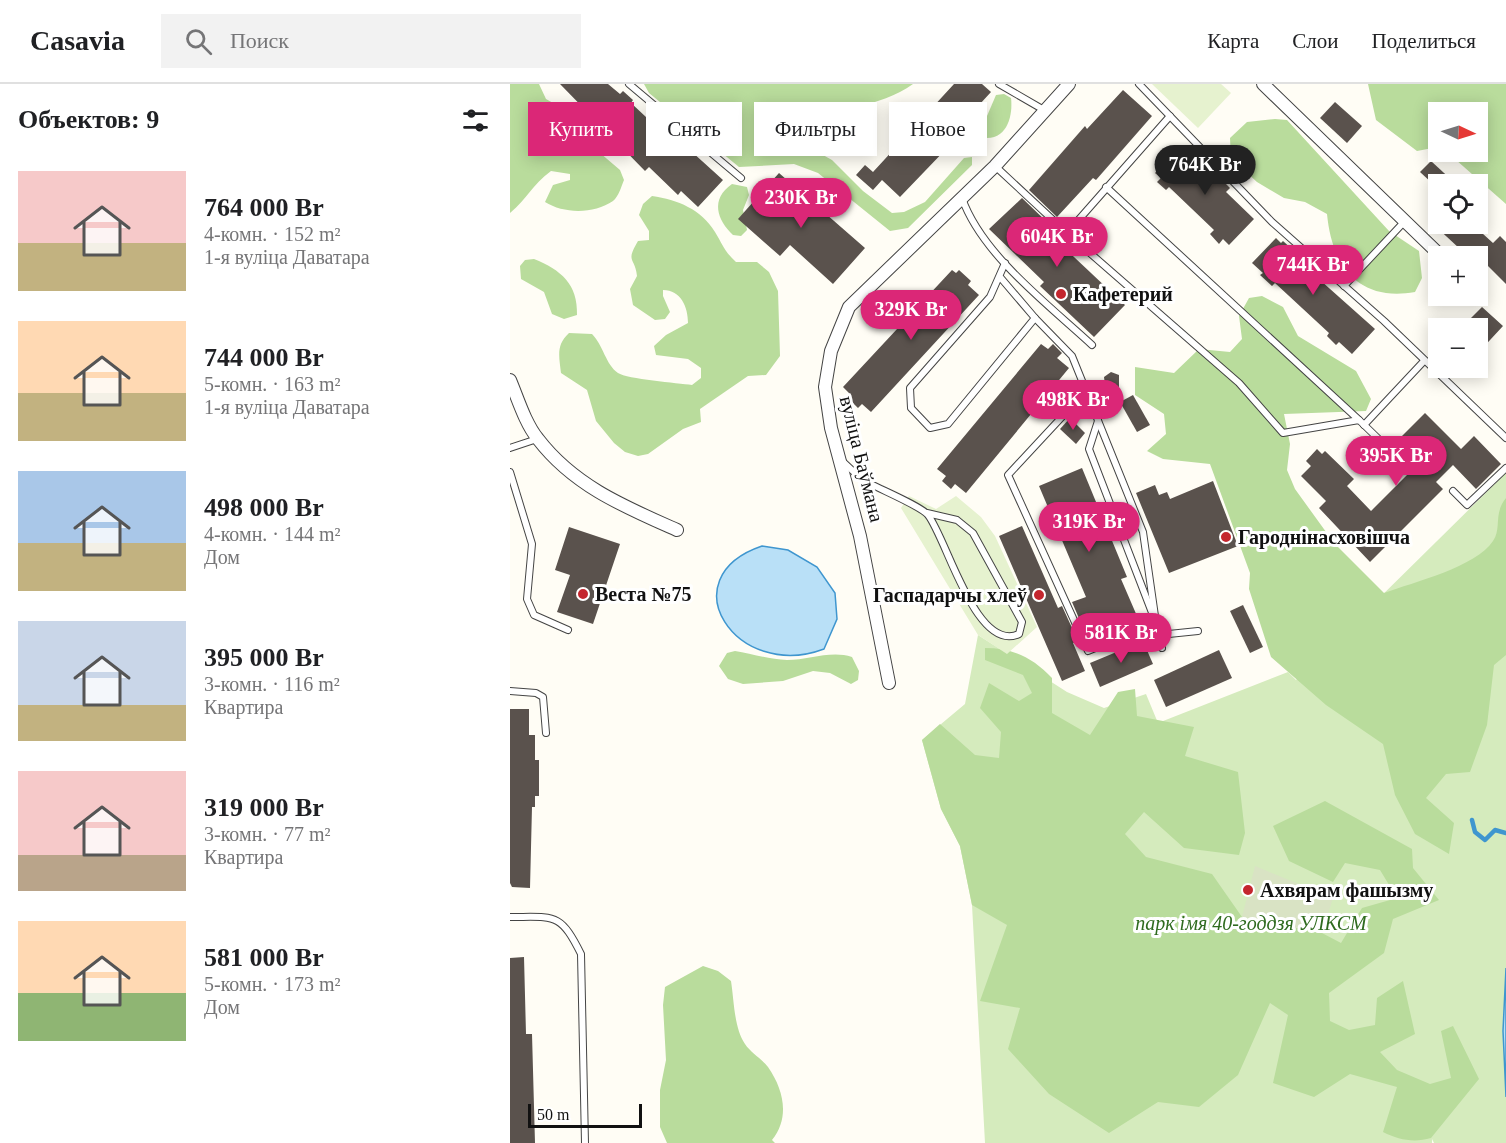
<!DOCTYPE html>
<html lang="ru">
<meta charset="utf-8">
<style>
body{margin:0;font-family:Georgia,serif;background:#f2f2f2;color:#202124;height:100vh;display:flex;flex-direction:column;font-size:22px;white-space:nowrap}
*{box-sizing:border-box;margin:0}
p{font-size:20px;color:#757577}
.icon{flex:none;width:33px;height:33px;fill:none;stroke:currentColor;stroke-width:2;stroke-linecap:round;stroke-linejoin:round}
.map{position:relative;flex:1;overflow:hidden}
.side{display:flex;flex-direction:column;background:#fff;width:510px}
.side>*{flex:none}
.hud{position:absolute;left:18px;top:18px;width:570px;height:54px;display:flex;gap:12px}
.needle{width:39px;rotate:94deg}
.tools{position:absolute;left:918px;top:18px;display:grid;gap:12px}
.tools a{display:grid;place-items:center;width:60px;height:60px;border-radius:0px;background:#fff;box-shadow:0 3px 15px #0003;font-size:30px}
.scale{position:absolute;left:18px;bottom:15px;width:114px;box-sizing:border-box;padding-left:6px;border:3px solid #111;border-top:0;font-size:16px;line-height:21px;white-space:nowrap;color:#111;-webkit-text-stroke:4px #fff;paint-order:stroke}
.price{position:absolute;translate:-50% -51px;padding:0 14px;border-radius:21px;background:#db2777;color:#fff;font-size:20px;line-height:39px;filter:drop-shadow(0 2px 3px #0008)}
.price::after{content:'';position:absolute;left:50%;top:36px;width:18px;height:14px;margin-left:-9px;background:inherit;clip-path:polygon(0 0,100% 0,50% 100%)}
.price.selected{background:#222;color:#fff}
ul{padding:0;list-style:none}
li{display:flex;align-items:center;gap:18px;height:150px;padding:0 18px}
li span{display:grid;place-items:center;flex:none;width:168px;height:120px;border-radius:0px;color:#555}
li>.icon{margin-inline-start:auto}
span .icon{width:72px;height:72px;fill:#fffc;stroke-width:1}
li b{font-size:26px}
h2{display:flex;justify-content:space-between;align-items:center;height:72px;padding:0 18px;font-size:26px}
.tag{padding:0 21px;border-radius:0px;background:#fff;box-shadow:0 3px 15px #0003;font-size:21px;line-height:54px}
.tag.selected{background:#db2777;color:#fff}
header{display:flex;align-items:center;gap:36px;box-sizing:border-box;height:84px;padding:0 30px;background:#fff;border-bottom:2px solid #e0e0e0}
header strong{font-size:28px}
nav{display:flex;gap:33px;margin-inline-start:auto;font-size:21px}
.search{width:420px;height:54px;background:#f2f2f2;display:flex;align-items:center;gap:15px;box-sizing:border-box;padding:0 21px;border-radius:0px;color:#757577;font-size:22px}
main{display:flex;flex:1;min-height:0}
.map>svg:first-child{display:block}
</style>
<header>
<strong>Casavia</strong>
<div class="search"><svg class="icon" aria-label="search" viewBox="0 0 24 24"><circle cx="10" cy="10" r="6"/><path d="M15 15l6 6"/></svg>Поиск</div>
<nav><a>Карта</a><a>Слои</a><a>Поделиться</a></nav>
</header>
<main>
<section class="side">
<h2>Объектов: 9<svg class="icon" aria-label="filters" viewBox="0 0 24 24"><path d="M4 7h16M4 17h16"/><circle cx="9" cy="7" r="2"/><circle cx="15" cy="17" r="2"/></svg></h2>
<ul>
<li><span style="background:linear-gradient(#f6c9c9 60%,#c2b280 0)"><svg class="icon" aria-label="home" viewBox="0 0 24 24"><path d="M3 11l9-7 9 7M6 9v11h12V9"/></svg></span><div><b>764 000 Br</b><p>4-комн. · 152 m²</p><p>1-я вуліца Даватара</p></div></li>
<li><span style="background:linear-gradient(#ffd9b3 60%,#c2b280 0)"><svg class="icon" aria-label="home" viewBox="0 0 24 24"><path d="M3 11l9-7 9 7M6 9v11h12V9"/></svg></span><div><b>744 000 Br</b><p>5-комн. · 163 m²</p><p>1-я вуліца Даватара</p></div></li>
<li><span style="background:linear-gradient(#a9c7e8 60%,#c2b280 0)"><svg class="icon" aria-label="home" viewBox="0 0 24 24"><path d="M3 11l9-7 9 7M6 9v11h12V9"/></svg></span><div><b>498 000 Br</b><p>4-комн. · 144 m²</p><p>Дом</p></div></li>
<li><span style="background:linear-gradient(#c9d6e8 70%,#c2b280 0)"><svg class="icon" aria-label="home" viewBox="0 0 24 24"><path d="M3 11l9-7 9 7M6 9v11h12V9"/></svg></span><div><b>395 000 Br</b><p>3-комн. · 116 m²</p><p>Квартира</p></div></li>
<li><span style="background:linear-gradient(#f6c9c9 70%,#b9a48a 0)"><svg class="icon" aria-label="home" viewBox="0 0 24 24"><path d="M3 11l9-7 9 7M6 9v11h12V9"/></svg></span><div><b>319 000 Br</b><p>3-комн. · 77 m²</p><p>Квартира</p></div></li>
<li><span style="background:linear-gradient(#ffd9b3 60%,#8fb573 0)"><svg class="icon" aria-label="home" viewBox="0 0 24 24"><path d="M3 11l9-7 9 7M6 9v11h12V9"/></svg></span><div><b>581 000 Br</b><p>5-комн. · 173 m²</p><p>Дом</p></div></li>
</ul>
</section>
<div class="map">
<svg width="996" height="1059" viewBox="0 0 996 1059">
<rect width="100%" height="100%" fill="#fffdf5"/>
<path fill="#d5ebbd" d="M996 389V1059H924L922 1055V1059H475L462 821 450 762 431 725 412 656 455 620 468 551 557 608 594 624 636 610 648 639 778 588 786 596Z"/>
<g fill="#b9dc9c">
<path d="M0 0H29L36 15 57 27 83 63 110 86 114 96C111 103 109 112 103 117 84 130 54 130 35 118L43 101 60 96V90L41 87C22 101 17 115 0 129Z"/>
<path d="M134 0H403C370 24 322 23 293 51L295 61 322 76 353 107 382 129 394 128 415 118 454 74 462 73V81L398 144 380 147 308 89 284 80 229 83 139 9Z"/>
<path d="M858 0H996V120L937 68H968V28H928V63L907 67 866 36Z"/>
<path d="M494 10 501 14C503 30 498 54 477 54L474 39 486 11Z"/>
<path d="M765 35 777 36 879 147 909 167 912 194 905 208C848 218 822 182 817 130L795 118 774 114 747 98 721 74 720 54 737 38Z"/>
<path d="M222 100 237 103 239 111 233 126 237 146 231 152 223 151C207 136 200 115 222 100Z"/>
<path d="M142 112C168 116 191 125 205 148 213 161 214 167 226 178H247L259 188 268 207 270 272 256 291 238 292 190 325 191 338 173 345 138 370 128 372 115 368 104 359 86 337 77 306 51 289C49 272 46 261 59 249L82 250C93 261 96 281 108 289 117 295 168 299 182 301L191 294V284L178 275 146 271 144 262 156 251 178 239C178 223 171 206 153 206V212L160 228 155 235 145 236 123 221 120 205 127 192C125 173 115 179 128 157L139 156V147L129 131 133 120Z"/>
<path d="M24 175C51 186 68 200 67 231L54 235 42 230 34 208 11 195 10 182 15 176Z"/>
<path d="M752 212 773 223 788 252 846 287 861 315 856 327 774 330 780 360 777 386 785 405 824 459 874 509C904 498 966 483 983 457 992 444 983 430 996 414V571L984 581 977 641 960 688 936 690 916 714 944 739 939 770 905 750 885 711 873 660 816 621 761 573 739 505 740 489 700 380 653 375 637 367 656 350 654 330 625 311V283L664 289 689 265 720 268 732 255 729 232 739 214Z"/>
<path d="M475 564C503 564 523 574 542 594V629L580 651 608 608 625 605 627 632 684 643 675 672 728 688 735 749 729 771 674 764 634 728 615 750 636 773 702 790 732 833 812 849 831 859 852 824 887 814 870 786 835 779 823 798 779 777 763 742 815 717 902 765 903 784 929 816 883 835 874 869 819 909 820 937 839 946 865 941 867 914 893 897 905 950 870 968 887 986 920 1000 941 994 931 947 943 942 969 995 921 1054C904 1059 889 1056 873 1048L887 1003 840 990 804 1013 763 999 778 931 760 919 728 991 689 1023 648 1018 599 1049 539 1010 498 965 510 924 470 917 497 841 462 821 450 762 431 725 412 656 430 640 465 671 489 674 491 648 470 624 479 599 509 617 522 609 513 591 475 576Z"/>
<path d="M225 567C241 570 260 575 277 576 299 576 321 566 342 573L349 587 348 596 341 600 320 589 303 587 273 597 233 600 218 595 209 582 217 569Z"/>
<path d="M193 882 208 887 221 897C224 916 224 944 235 960 241 969 252 975 258 983 274 1006 280 1034 262 1056L265 1059H157L150 1043V1006L156 976 153 921 155 903Z"/>
</g>
<path fill="#d9e3c4" d="M745 782 823 814 812 849 732 833Z"/>
<g fill="#e6f2cf">
<path d="M642 0H711L721 9 688 44Z"/>
<path d="M399 412 426 425 446 412 471 433 485 452 527 543 497 570 468 551 391 424Z"/>
</g>
<g fill="#b9e0f7" stroke="#3f96cf" stroke-width="1.5">
<path d="M252 462 278 466 307 483 325 509 327 535 314 565C226 598 158 494 252 462Z"/>
<path d="M996 884V1013L993 947Z"/>
</g>
<g fill="none" stroke-linecap="round" stroke-linejoin="round">
<path stroke="#3f96cf" stroke-width="4.5" d="M962 736 965 748 975 756 985 746 996 749"/>
</g>
<g fill="#5a524d">
<path d="M50 0H98L110 10 113 7 123 16 121 19 167 62 171 58 213 96 188 123 171 107 168 111 139 83 135 87Z"/>
<path d="M444 0H472L481 8 458 33 463 37 390 113 372 96 363 106 346 91 355 81 363 88Z"/>
<path d="M613 6 642 32 586 96 583 94 547 133 519 106 575 42 577 45Z"/>
<path d="M825 18 852 42 837 59 810 34Z"/>
<path d="M670 63 696 88 700 84 720 104 716 108 744 135 719 161 713 155 709 160 700 150 704 146 659 103 656 106 647 98 651 94 645 89Z"/>
<path d="M921 77 946 100H923L910 88Z"/>
<path d="M269 89 355 164 323 200 280 161 270 172 228 135Z"/>
<path d="M512 114 540 141 537 144 549 155 547 157 615 221 584 253 530 202 534 198 479 145Z"/>
<path d="M923 140H962L983 159 990 152 996 158V200L968 172 953 162 950 165Z"/>
<path d="M766 154 771 159 773 157 795 177 792 180 865 245 842 270 829 258 826 261 817 252 819 249 765 199 762 202 750 191 753 189 742 179Z"/>
<path d="M442 186 446 189 449 186 461 197 458 201 469 211 361 328 352 320 348 324 336 312 339 309 333 303Z"/>
<path d="M972 223 993 242 968 269V244H951Z"/>
<path d="M531 260 538 265 543 260 552 269 547 274 559 284 456 409 445 400 441 405 432 397 436 392 427 385Z"/>
<path d="M601 288 609 291V306L595 301 594 293Z"/>
<path d="M623 311 640 341 627 348 610 318Z"/>
<path d="M915 329 951 365 964 352 991 380 966 405 943 381 926 398 933 405 860 478 809 424 816 417 791 392 801 382 796 377 807 365 812 370 815 367 844 395 837 402 861 427 914 374 892 352Z"/>
<path d="M560 334 575 349 566 360 550 345Z"/>
<path d="M572 384 617 493 611 495 627 532 577 553 562 518 576 513 529 402Z"/>
<path d="M703 397 728 462 659 489 626 409 645 401 649 411 657 408 660 415Z"/>
<path d="M512 442 548 524 552 522 568 557 563 559 575 587 552 597 489 452Z"/>
<path d="M59 443 110 460 83 540 47 528 60 491 45 486Z"/>
<path d="M733 521 753 563 740 569 720 527Z"/>
<path d="M633 557 643 580 590 603 580 579Z"/>
<path d="M709 566 722 594 656 623 644 596Z"/>
<path d="M0 625H19V651H25V676H29V712H25V723H22L20 804 2 803 0 799Z"/>
<path d="M14 873 16 950H22L25 1059H0V874Z"/>
</g>
<g fill="none" stroke-linecap="round" stroke-linejoin="round">
<g stroke="#444" stroke-width="8">
<g id="lane">
<path d="M119 0 231 94"/>
<path d="M489 0 534 26"/>
<path d="M629 0 762 138 874 237 996 354"/>
<path d="M485 82 557 149 729 299 773 349 849 336 882 368"/>
<path d="M596 103 849 336"/>
<path d="M452 114C472 171 539 221 582 261"/>
<path d="M557 149 660 32"/>
<path d="M490 193 525 234 438 340 420 344 401 324 400 304 480 213 495 179"/>
<path d="M834 202 894 138"/>
<path d="M352 211 378 240"/>
<path d="M525 234 562 272 633 448 646 539 652 564"/>
<path d="M576 307 498 391 578 567 646 539 579 365 588 337"/>
<path d="M854 341 914 277"/>
<path d="M0 364 27 355"/>
<path d="M332 377C340 384 348 393 357 398 369 405 411 422 418 431 437 455 466 570 509 550L512 538 463 449 447 436 417 429"/>
<path d="M0 388 22 460 17 515 24 531 58 546"/>
<path d="M943 407 957 421 996 384"/>
<path d="M649 551 688 547"/>
<path d="M0 607 26 609 33 613 36 649"/>
<path d="M0 833C45 833 50 828 71 870L75 1059"/>
</g>
</g>
<g stroke="#444" stroke-width="14">
<g id="street">
<path d="M753 0 931 172"/>
<path d="M0 296C8 315 15 339 28 355 64 402 115 423 167 446"/>
<path d="M379 599 350 452 321 344 315 303 321 267 339 223 485 82 559 0"/>
</g>
</g>
<use href="#lane" stroke="#fff" stroke-width="6"/>
<use href="#street" stroke="#fff" stroke-width="12"/>
</g>
<g fill="#c4262e" stroke="#fff" stroke-width="2">
<circle cx="551" cy="210" r="6"/>
<circle cx="716" cy="453" r="6"/>
<circle cx="73" cy="510" r="6"/>
<circle cx="529" cy="511" r="6"/>
<circle cx="738" cy="806" r="6"/>
</g>
<g text-anchor="middle" stroke-width="6" stroke-linejoin="round" paint-order="stroke">
<g font-size="20" font-weight="bold" fill="#111" stroke="#fff" text-anchor="start">
<text x="563" y="217">Кафетерий</text>
<text x="728" y="460">Гароднінасховішча</text>
<text x="85" y="517">Веста №75</text>
<text x="517" y="518" text-anchor="end">Гаспадарчы хлеў</text>
<text x="750" y="813">Ахвярам фашызму</text>
</g>
<g font-size="20" fill="#111" stroke="#fff">
<text transform="translate(352 375) rotate(76)" y="7">вуліца Баўмана</text>
</g>
<g font-size="20" font-style="italic" fill="#2f6b1f" stroke="#fff">
<text x="741" y="846">парк імя 40-годдзя УЛКСМ</text>
</g>
</g>
</svg>
<div class="tools">
<a><svg class="needle" viewBox="-14 -14 28 28"><path d="M0-13l5 13h-10z" fill="#e53935"/><path d="M0 13l5-13h-10z" fill="#757577"/></svg></a>
<a><svg class="icon" aria-label="locate" viewBox="0 0 24 24"><circle cx="12" cy="12" r="6"/><path d="M12 2v4M12 18v4M2 12h4M18 12h4"/></svg></a>
<a>+</a>
<a>−</a>
</div>
<div class="scale">50 m</div>
<b class="price selected" style="left:695px;top:112px">764K Br</b>
<b class="price" style="left:291px;top:145px">230K Br</b>
<b class="price" style="left:547px;top:184px">604K Br</b>
<b class="price" style="left:803px;top:212px">744K Br</b>
<b class="price" style="left:401px;top:257px">329K Br</b>
<b class="price" style="left:563px;top:347px">498K Br</b>
<b class="price" style="left:886px;top:403px">395K Br</b>
<b class="price" style="left:579px;top:469px">319K Br</b>
<b class="price" style="left:611px;top:580px">581K Br</b>
<div class="hud">
<a class="tag selected">Купить</a>
<a class="tag">Снять</a>
<a class="tag">Фильтры</a>
<a class="tag">Новое</a>
</div>
</div>
</main>
